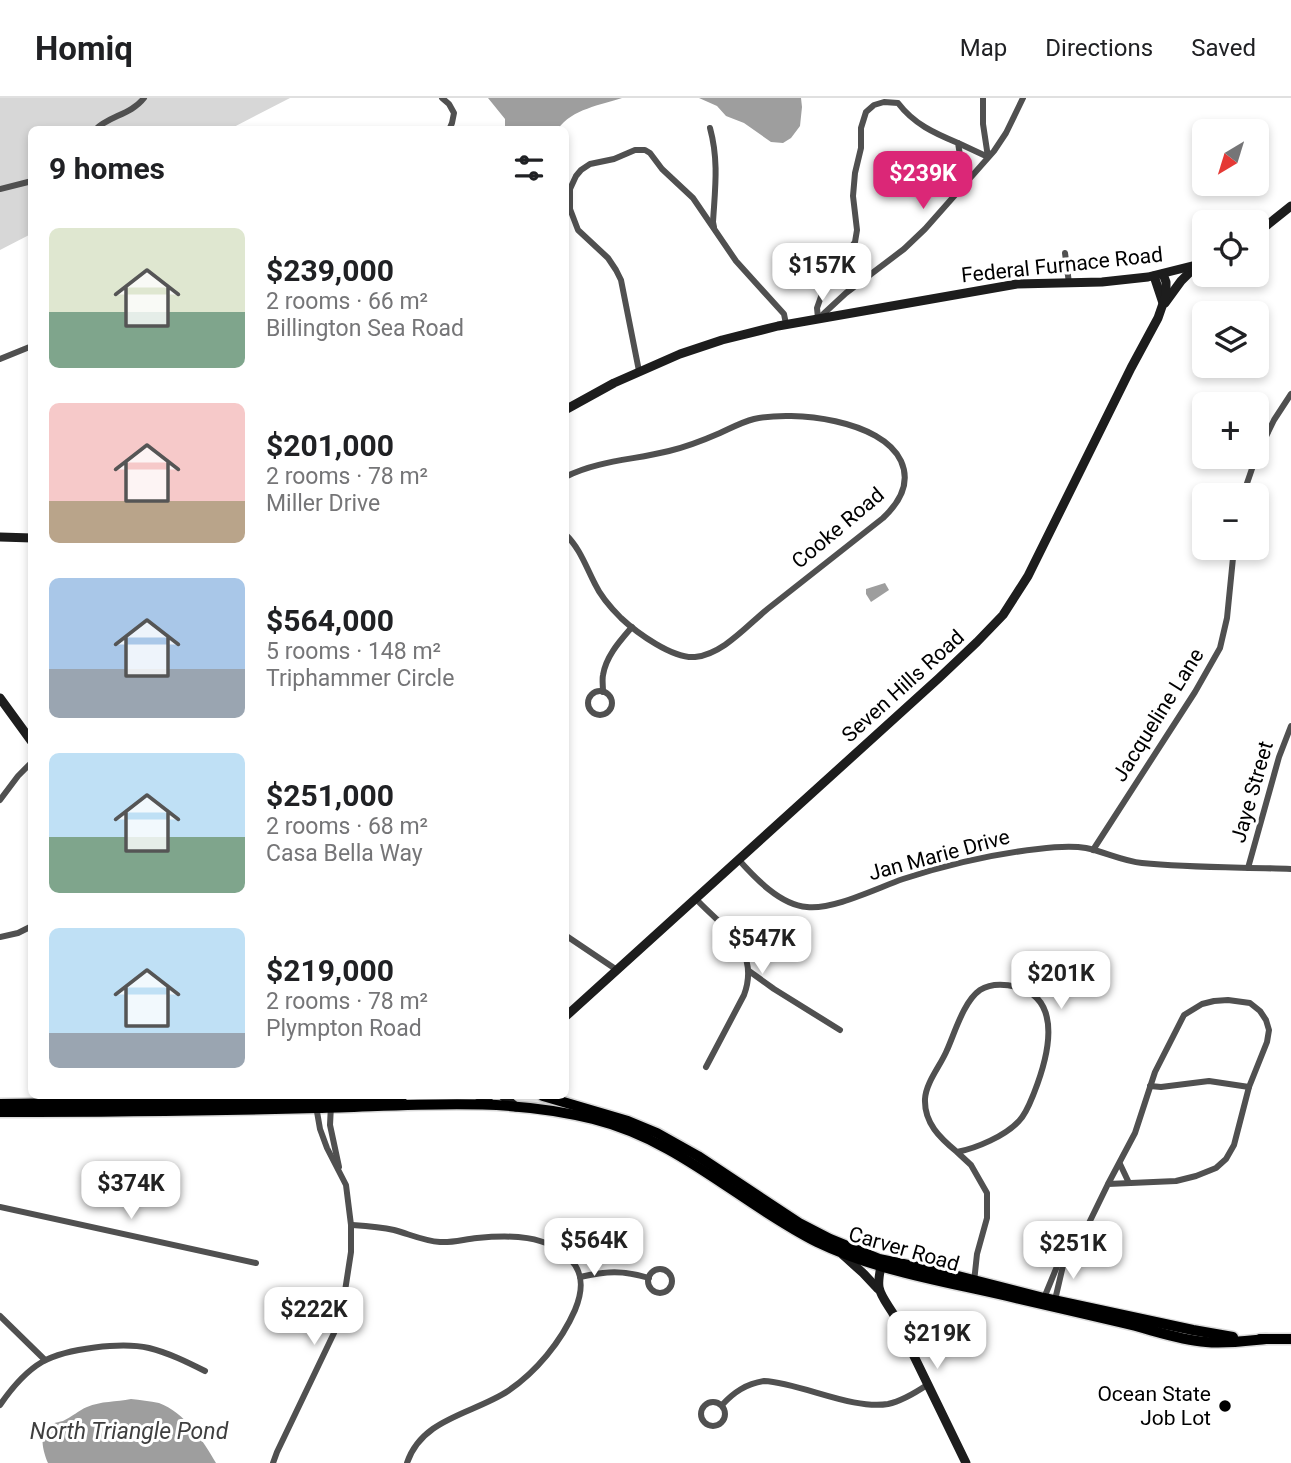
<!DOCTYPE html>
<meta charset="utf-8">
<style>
body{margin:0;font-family:Roboto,sans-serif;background:#f2f2f2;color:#202124;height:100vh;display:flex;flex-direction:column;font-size:26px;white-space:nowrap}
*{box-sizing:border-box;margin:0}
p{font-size:23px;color:#757577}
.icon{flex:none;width:38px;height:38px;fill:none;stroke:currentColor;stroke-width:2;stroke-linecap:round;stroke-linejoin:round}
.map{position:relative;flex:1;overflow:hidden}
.drawer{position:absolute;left:28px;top:28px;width:541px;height:973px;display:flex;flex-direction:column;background:#fff;border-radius:10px;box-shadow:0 4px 10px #0003}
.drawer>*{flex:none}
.needle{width:46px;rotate:218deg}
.fabs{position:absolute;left:1192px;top:21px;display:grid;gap:14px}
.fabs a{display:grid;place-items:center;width:77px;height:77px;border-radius:10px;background:#fff;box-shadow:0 4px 10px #0003;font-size:35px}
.price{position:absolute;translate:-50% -60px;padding:0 16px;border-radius:14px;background:#fff;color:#222;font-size:23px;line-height:46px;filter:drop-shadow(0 2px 4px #0008)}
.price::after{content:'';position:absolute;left:50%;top:42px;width:21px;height:16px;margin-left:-10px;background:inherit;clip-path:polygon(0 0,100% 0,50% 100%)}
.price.on{background:#db2777;color:#fff}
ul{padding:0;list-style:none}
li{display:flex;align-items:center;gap:21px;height:175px;padding:0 21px}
li span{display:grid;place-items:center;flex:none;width:196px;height:140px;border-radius:10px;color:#555}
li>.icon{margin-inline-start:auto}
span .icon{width:84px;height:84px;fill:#fffc;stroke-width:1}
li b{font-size:30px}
h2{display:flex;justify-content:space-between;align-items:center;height:84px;padding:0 21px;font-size:30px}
header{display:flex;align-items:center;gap:42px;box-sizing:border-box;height:98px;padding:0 35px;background:#fff;border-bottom:2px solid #e0e0e0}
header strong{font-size:33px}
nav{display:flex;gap:38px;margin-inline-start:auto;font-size:24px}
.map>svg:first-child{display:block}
</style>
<header>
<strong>Homiq</strong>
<nav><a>Map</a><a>Directions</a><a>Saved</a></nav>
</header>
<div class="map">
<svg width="1291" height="1365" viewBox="0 0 1291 1365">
<rect width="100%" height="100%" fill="#fff"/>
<path fill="#d7d7d7" d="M0 0H290L230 31 32 32 31 136 0 152Z"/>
<g fill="#9e9e9e">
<path d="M488 0H622C601 7 572 11 558 31L505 32V21Z"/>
<path d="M699 0H801L802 9 800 28 791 40 783 45 771 44 744 25 726 18 717 8Z"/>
<path d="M885 485 889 492 871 504 866 496V491Z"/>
<path d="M131 1301C140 1302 150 1303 159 1305 184 1314 203 1342 216 1365H48C43 1353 37 1333 53 1326 56 1324 60 1324 63 1323 72 1319 79 1312 87 1309 101 1303 116 1304 131 1301Z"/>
</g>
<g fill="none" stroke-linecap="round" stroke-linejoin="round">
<g stroke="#dbdbdb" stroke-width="13">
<g id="highway">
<path d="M543 998 628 1023 657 1035 698 1058 799 1125 830 1141 879 1161 942 1174 1044 1200 1193 1232 1233 1239"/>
<path d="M0 1006 325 1002 403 998"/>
<path d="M0 1014C106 1014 211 1013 317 1010 409 1008 503 998 593 1021 681 1043 738 1104 817 1144 877 1173 943 1183 1007 1198 1046 1207 1084 1216 1123 1225 1150 1231 1178 1242 1206 1244 1226 1246 1246 1243 1266 1241"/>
<path d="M1260 1241H1291"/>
</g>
</g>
<g stroke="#505050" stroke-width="6">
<path d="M442 0 449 6 454 15 452 25 449 32"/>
<path d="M710 30C719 63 715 91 713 124L714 129"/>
<path d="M95 32C108 18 131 17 144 0"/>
<path d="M958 45 988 59 983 26V0"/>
<path d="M0 91 32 83"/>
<path d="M1065 155 1069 185"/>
<path d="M818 220 817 210 823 193 833 173 855 144 857 132 853 98 855 75 861 50V30L866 14 874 7 884 4 898 5C914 26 934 35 958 45L965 87"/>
<path d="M819 220 846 195 904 151 925 131 994 53 1006 35 1023 0"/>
<path d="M0 261 32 248"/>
<path d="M639 273 621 182 616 172 608 160 578 132 570 111V91L576 78 581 72 590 66 614 61 635 52H645L650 55 662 71 693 100 736 163 784 216 786 226"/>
<path d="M1256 359 1274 322 1291 296"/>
<path d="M565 379C599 362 634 362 669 353 686 349 704 342 720 335 731 330 742 324 754 321 794 312 882 322 901 363 911 385 899 405 883 420 845 450 808 479 770 509 748 526 724 556 695 559 673 561 637 535 621 520 611 510 601 499 595 486 586 469 580 450 565 436"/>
<path d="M1243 397 1256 359"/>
<circle cx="600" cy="605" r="12"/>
<path d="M603 594C603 588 602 582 603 577 606 558 620 543 632 529"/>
<path d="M0 702 18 678 32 664"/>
<path d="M1093 752 1195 594 1220 550 1227 520 1234 450"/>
<path d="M738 761C755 780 780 807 807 809 833 812 877 790 903 781 946 767 993 756 1038 751 1053 749 1070 747 1086 750 1105 754 1123 763 1142 765 1191 770 1242 769 1291 771"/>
<path d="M1248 770 1279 659 1291 628"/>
<path d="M695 800C723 830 761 851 744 897L706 969"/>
<path d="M565 837 617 872"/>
<path d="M0 839 18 835 32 828"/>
<path d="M749 873 774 891 840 932"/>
<path d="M1150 988 1161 989 1209 983 1249 989"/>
<path d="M331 1007 330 1027 339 1069"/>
<path d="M957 1054C940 1040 924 1025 925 1001 926 984 941 967 947 952 955 934 964 903 980 892 991 885 1005 886 1017 889 1065 902 1047 962 1034 995 1030 1005 1026 1016 1019 1023 1005 1038 977 1050 957 1054L971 1067 987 1095V1120L977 1156 974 1184"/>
<path d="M1120 1066 1129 1085"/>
<path d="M0 1109 256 1165"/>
<path d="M351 1127C365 1128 380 1129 394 1132 409 1136 424 1143 440 1144 452 1145 465 1141 477 1140 509 1137 548 1136 571 1162 585 1177 582 1195 575 1212 561 1244 536 1274 508 1293 473 1316 422 1320 407 1365"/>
<circle cx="660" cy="1183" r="12"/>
<path d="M580 1179C606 1173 623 1172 649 1180"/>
<path d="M1044 1200 1058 1166 1088 1127 1108 1086 1135 1035 1155 974 1184 917 1202 906 1214 903 1228 902 1250 905 1260 913 1266 922 1269 932 1267 944 1249 989 1234 1047 1226 1061 1216 1070 1196 1078 1176 1083 1108 1086"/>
<path d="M1055 1202 1065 1159"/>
<path d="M0 1218 45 1262"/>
<circle cx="713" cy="1316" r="12"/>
<path d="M0 1307C11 1291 25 1274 42 1264 67 1250 122 1244 149 1250 169 1255 187 1264 205 1273"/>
<path d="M722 1307C734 1294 746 1286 764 1283 801 1285 852 1312 888 1306 902 1303 915 1295 927 1287"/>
<path d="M273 1365 277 1354 334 1235 343 1206 351 1154V1127L346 1087 327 1050 320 1031 316 1008"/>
</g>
<g stroke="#1d1d1d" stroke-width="9">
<path d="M1256 136 1291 108"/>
<path d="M1154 178 1163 205"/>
<path d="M1165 205 1181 183 1196 168"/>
<path d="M565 312 614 285 680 256 722 242 778 228 1017 186 1102 184 1148 179 1204 165"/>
<path d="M0 439 32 440"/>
<path d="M0 600 32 644"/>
<path d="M565 919 939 580 977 544 1003 517 1028 478 1131 270 1158 220 1166 197V184L1163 176"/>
<path d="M503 998 516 1009"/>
<path d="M477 1006 490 998"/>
<path d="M843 1157 863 1175 878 1191"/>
<path d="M882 1164C875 1193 879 1193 894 1217L966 1365"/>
</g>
<use href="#highway" stroke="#000" stroke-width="10"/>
</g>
<circle fill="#000" stroke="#fff" stroke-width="2.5" cx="1225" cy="1308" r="7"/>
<g text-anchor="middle" stroke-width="6" stroke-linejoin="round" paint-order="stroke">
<g font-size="21" fill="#000" stroke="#fff">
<text transform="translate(1062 167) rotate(-6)" y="7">Federal Furnace Road</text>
<text transform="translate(838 430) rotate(-40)" y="7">Cooke Road</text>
<text transform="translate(903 588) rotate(-42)" y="7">Seven Hills Road</text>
<text transform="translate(1158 617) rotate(-58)" y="7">Jacqueline Lane</text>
<text transform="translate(1252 694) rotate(-74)" y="7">Jaye Street</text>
<text transform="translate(939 757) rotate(-15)" y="7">Jan Marie Drive</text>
<text transform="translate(904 1151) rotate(16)" y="7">Carver Road</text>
</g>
<g font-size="21" fill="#000" stroke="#fff" text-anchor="end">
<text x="1211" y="1303">Ocean State<tspan x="1211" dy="24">Job Lot</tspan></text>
</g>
<g font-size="23" font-style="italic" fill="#3f3f3f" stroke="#fff">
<text x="129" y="1341">North Triangle Pond</text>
</g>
</g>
</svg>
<div class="fabs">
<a><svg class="needle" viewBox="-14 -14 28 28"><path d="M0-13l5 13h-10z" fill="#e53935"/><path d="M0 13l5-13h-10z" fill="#757577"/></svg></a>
<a><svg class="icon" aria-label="locate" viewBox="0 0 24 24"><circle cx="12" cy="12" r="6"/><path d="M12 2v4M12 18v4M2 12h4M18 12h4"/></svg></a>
<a><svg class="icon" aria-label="layers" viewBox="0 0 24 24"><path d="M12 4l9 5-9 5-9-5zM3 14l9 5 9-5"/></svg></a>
<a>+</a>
<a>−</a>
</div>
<b class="price on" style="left:923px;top:113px">$239K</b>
<b class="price" style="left:822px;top:205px">$157K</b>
<b class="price" style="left:762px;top:878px">$547K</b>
<b class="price" style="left:1061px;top:913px">$201K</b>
<b class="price" style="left:131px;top:1123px">$374K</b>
<b class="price" style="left:594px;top:1180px">$564K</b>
<b class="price" style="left:1073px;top:1183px">$251K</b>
<b class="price" style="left:314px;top:1249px">$222K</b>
<b class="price" style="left:937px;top:1273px">$219K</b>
<section class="drawer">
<h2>9 homes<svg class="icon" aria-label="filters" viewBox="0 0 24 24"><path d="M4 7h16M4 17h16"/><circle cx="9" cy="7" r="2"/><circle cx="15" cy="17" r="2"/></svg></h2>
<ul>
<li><span style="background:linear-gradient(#dfe7d0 60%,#7fa58c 0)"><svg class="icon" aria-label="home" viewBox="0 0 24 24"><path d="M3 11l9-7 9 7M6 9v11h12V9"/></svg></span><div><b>$239,000</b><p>2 rooms · 66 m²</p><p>Billington Sea Road</p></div></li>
<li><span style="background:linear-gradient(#f6c9c9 70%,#b9a48a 0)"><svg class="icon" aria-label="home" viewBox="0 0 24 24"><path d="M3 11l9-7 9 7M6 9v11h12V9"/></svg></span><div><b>$201,000</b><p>2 rooms · 78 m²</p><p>Miller Drive</p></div></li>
<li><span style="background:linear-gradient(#a9c7e8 65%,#9aa5b1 0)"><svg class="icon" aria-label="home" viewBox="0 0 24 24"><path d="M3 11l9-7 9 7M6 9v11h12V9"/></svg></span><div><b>$564,000</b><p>5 rooms · 148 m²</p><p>Triphammer Circle</p></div></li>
<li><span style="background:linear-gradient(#bfe0f5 60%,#7fa58c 0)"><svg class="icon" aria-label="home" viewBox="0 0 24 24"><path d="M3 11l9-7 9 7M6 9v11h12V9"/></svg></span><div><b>$251,000</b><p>2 rooms · 68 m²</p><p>Casa Bella Way</p></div></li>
<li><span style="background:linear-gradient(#bfe0f5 75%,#9aa5b1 0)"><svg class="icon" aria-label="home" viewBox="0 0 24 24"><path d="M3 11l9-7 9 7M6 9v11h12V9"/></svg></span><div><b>$219,000</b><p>2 rooms · 78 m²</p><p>Plympton Road</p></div></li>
</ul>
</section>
</div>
